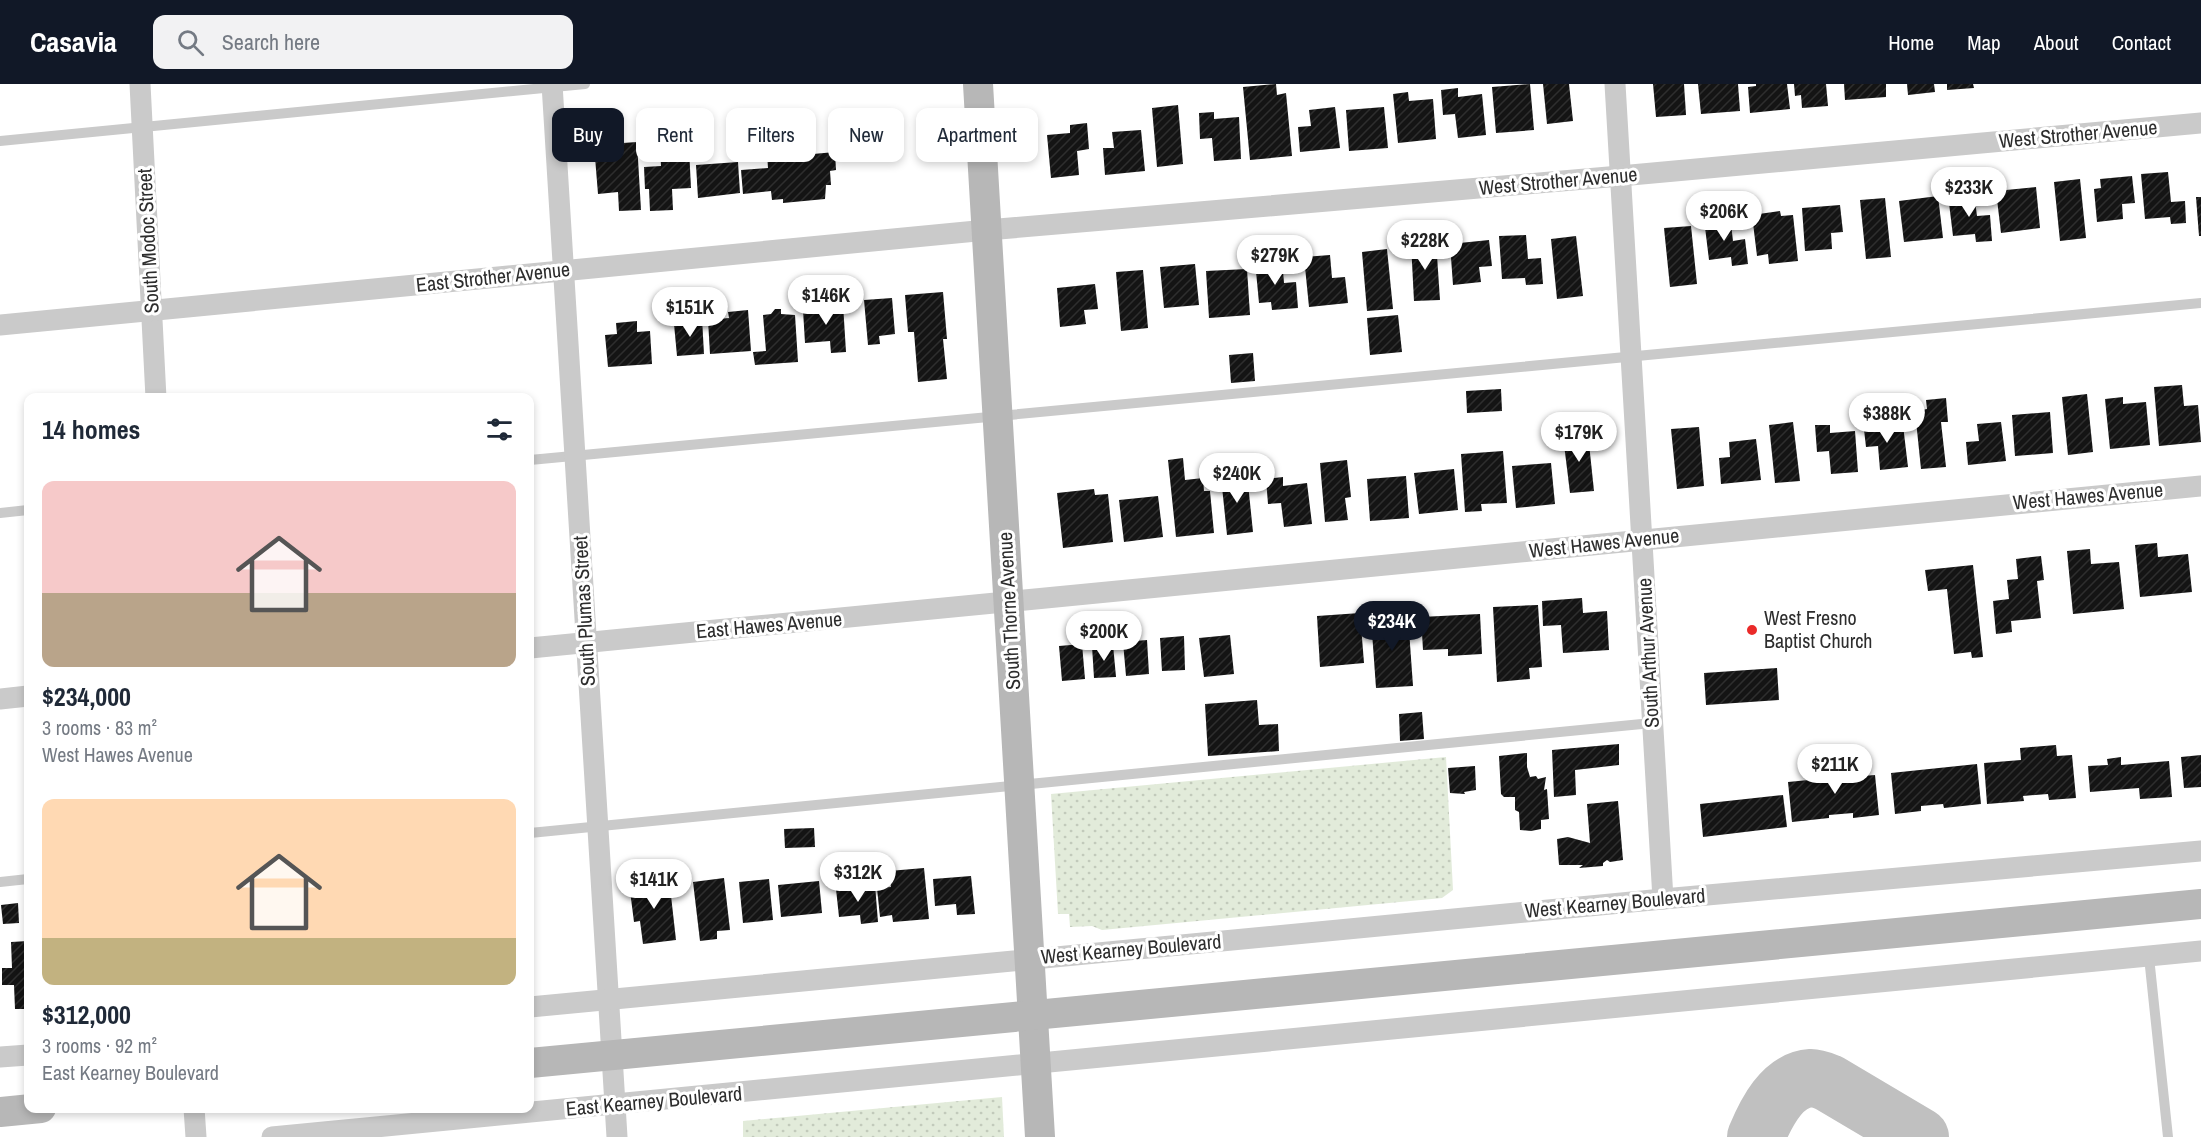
<!DOCTYPE html>
<meta charset="utf-8">
<style>
body{margin:0;font-family:"Archivo Narrow",sans-serif;background:#f2f2f3;color:#1f2937;height:100vh;display:flex;flex-direction:column;font-size:22px;white-space:nowrap}
*{box-sizing:border-box;margin:0}
p{font-size:20px;color:#747a83}
.icon{flex:none;width:33px;height:33px;fill:none;stroke:currentColor;stroke-width:2;stroke-linecap:round;stroke-linejoin:round}
.map{position:relative;flex:1;overflow:hidden}
.drawer{position:absolute;left:24px;top:309px;width:510px;height:720px;display:flex;flex-direction:column;background:#fff;border-radius:12px;box-shadow:0 3px 9px #0003}
.drawer>*{flex:none}
.top-card{position:absolute;left:552px;top:24px;width:570px;height:54px;display:flex;gap:12px}
.price{position:absolute;translate:-50% -51px;padding:0 14px;border-radius:21px;background:#fff;color:#222;font-size:20px;line-height:39px;filter:drop-shadow(0 2px 3px #0008)}
.price::after{content:'';position:absolute;left:50%;top:36px;width:18px;height:14px;margin-left:-9px;background:inherit;clip-path:polygon(0 0,100% 0,50% 100%)}
.price.selected{background:#111827;color:#fff}
ul{padding:0;list-style:none}
li{display:grid;align-content:center;gap:12px;height:318px;padding:0 18px}
li span{display:grid;place-items:center;height:186px;border-radius:12px;color:#555}
li>.icon{margin-inline-start:auto}
span .icon{width:108px;height:108px;fill:#fffc;stroke-width:1}
li b{font-size:26px}
h2{display:flex;justify-content:space-between;align-items:center;height:72px;padding:0 18px;font-size:26px}
.pill{padding:0 21px;border-radius:12px;background:#fff;box-shadow:0 3px 9px #0003;font-size:21px;line-height:54px}
.pill.selected{background:#111827;color:#fff}
header{display:flex;align-items:center;gap:36px;box-sizing:border-box;height:84px;padding:0 30px;background:#111827;color:#fff}
header strong{font-size:28px}
nav{display:flex;gap:33px;margin-inline-start:auto;font-size:21px}
.search{width:420px;height:54px;background:#f2f2f3;display:flex;align-items:center;gap:15px;box-sizing:border-box;padding:0 21px;border-radius:12px;color:#747a83;font-size:22px}
.map>svg:first-child{display:block}
</style>
<header>
<strong>Casavia</strong>
<div class="search"><svg class="icon" aria-label="search" viewBox="0 0 24 24"><circle cx="10" cy="10" r="6"/><path d="M15 15l6 6"/></svg>Search here</div>
<nav><a>Home</a><a>Map</a><a>About</a><a>Contact</a></nav>
</header>
<div class="map">
<svg width="2201" height="1053" viewBox="0 0 2201 1053">
<defs>
<pattern id="park-dots" width="8" height="8" patternUnits="userSpaceOnUse" patternTransform="scale(1.5)"><rect width="8" height="8" fill="#e2ebda"/><path d="M2 2h.1M6 6h.1" fill="none" stroke="#c2cabb" stroke-width="1.8" stroke-linecap="round"/></pattern>
<pattern id="building-hatch" width="6" height="6" patternUnits="userSpaceOnUse" patternTransform="scale(1.5)"><rect width="6" height="6" fill="#141414"/><path d="M-1 1l2-2M0 6l6-6M5 7l2-2" fill="none" stroke="#2e2e2e"/></pattern>
</defs>
<rect width="100%" height="100%" fill="#fff"/>
<g fill="url(#park-dots)">
<path d="M1446 673 1453 806 1442 814 1102 846 1092 842 1070 843 1069 830H1058L1051 710Z"/>
<path d="M1002 1013 1004 1053H743V1037Z"/>
</g>
<g fill="none" stroke-linecap="round" stroke-linejoin="round">
<path stroke="#c0c0c0" stroke-width="58" d="M1756 1053C1766 1029 1782 996 1811 994 1817 994 1824 997 1829 999L1920 1053"/>
</g>
<g fill="url(#building-hatch)">
<path d="M1276 0 1277 11 1286 9 1292 72 1250 76 1243 3Z"/>
<path d="M1530 0 1534 46 1496 49 1492 3Z"/>
<path d="M1543 0H1569L1573 37 1547 40Z"/>
<path d="M1653 0H1684L1686 31 1656 33Z"/>
<path d="M1698 0H1738L1740 27 1701 30Z"/>
<path d="M1756 0H1787L1790 25 1750 29 1748 3 1756 2Z"/>
<path d="M1794 0H1826L1828 22 1802 24 1801 11 1795 12Z"/>
<path d="M1844 0H1886V13L1845 16Z"/>
<path d="M1907 0H1934L1935 8 1908 11Z"/>
<path d="M1947 0H1973L1974 4 1947 6Z"/>
<path d="M1458 4V13L1482 10 1486 51 1458 54 1455 30 1443 31 1441 6Z"/>
<path d="M1408 8 1409 17 1433 15 1436 55 1398 59 1393 10Z"/>
<path d="M1178 21 1183 80 1157 83 1152 24Z"/>
<path d="M1335 23 1340 64 1300 68 1298 43 1311 42 1309 26Z"/>
<path d="M1384 23 1388 64 1349 67 1346 26Z"/>
<path d="M1214 28V35L1239 33 1241 75 1214 77 1212 54 1200 55 1199 29Z"/>
<path d="M1087 39 1089 65 1077 67 1079 91 1051 94 1047 51 1070 49V41Z"/>
<path d="M688 45 691 104 672 105 673 126 650 127 649 105H645L644 83 661 82 659 47Z"/>
<path d="M1141 46 1145 87 1105 91 1103 64H1114L1112 48Z"/>
<path d="M779 55 780 62 797 60 802 71 835 68 836 86 830 87 831 101H826L825 115 783 119V115L772 116 771 107 743 110 741 86 768 84 766 56Z"/>
<path d="M637 58 641 126 619 127 618 108 598 110 594 61Z"/>
<path d="M738 78 740 109 698 114 696 81Z"/>
<path d="M2168 88 2171 118 2185 117 2186 139 2171 140 2170 133 2145 135 2141 90Z"/>
<path d="M2132 92 2135 119 2122 120 2123 135 2097 138 2094 105 2101 104 2100 95Z"/>
<path d="M2080 95 2086 154 2060 157 2054 98Z"/>
<path d="M2036 103 2040 144 2001 149 1996 107Z"/>
<path d="M1974 109 1977 132 1990 131 1992 157 1976 158 1975 150 1953 152 1948 111Z"/>
<path d="M1938 112 1943 154 1904 158 1899 117Z"/>
<path d="M2196 113H2201V152H2199Z"/>
<path d="M1885 114 1891 173 1866 175 1860 116Z"/>
<path d="M1840 121 1843 148 1831 149 1832 165 1805 167 1802 124Z"/>
<path d="M1780 127 1781 132 1793 131 1798 177 1769 180 1768 170 1757 172 1752 131Z"/>
<path d="M1730 132 1733 157 1745 155 1748 180 1732 182 1731 173 1709 176 1704 135Z"/>
<path d="M1691 142 1697 200 1670 203 1664 144Z"/>
<path d="M1526 151 1528 175 1541 174 1543 200 1526 201 1525 194 1502 195 1499 152Z"/>
<path d="M1576 152 1583 212 1557 215 1551 155Z"/>
<path d="M1489 156 1492 182 1479 183 1481 198 1453 201 1450 160Z"/>
<path d="M1436 157 1440 216 1414 217 1411 159Z"/>
<path d="M1387 165 1393 225 1367 227 1362 168Z"/>
<path d="M1330 171 1332 194 1345 193 1348 219 1309 223 1304 173Z"/>
<path d="M1282 175 1284 199 1296 198 1298 224 1272 226 1271 218 1259 219 1255 177Z"/>
<path d="M1195 180 1199 221 1164 224 1160 183Z"/>
<path d="M1247 185 1250 231 1209 234 1206 187Z"/>
<path d="M1143 186 1148 244 1121 247 1116 188Z"/>
<path d="M1095 200 1098 225 1084 226 1086 240 1060 243 1057 204Z"/>
<path d="M943 208 947 255H943L947 295 918 298 914 248H908L905 211Z"/>
<path d="M892 214 895 250 879 252 880 260 868 261 864 216Z"/>
<path d="M843 220 846 268 831 269 830 257 805 259 803 226 814 225V221Z"/>
<path d="M775 225H781V230L795 231 798 278 755 281 753 268 766 267 763 231 771 230Z"/>
<path d="M748 226 751 267 710 270 708 236 729 234 728 228Z"/>
<path d="M1398 231 1402 268 1370 271 1367 234Z"/>
<path d="M702 234 704 270 677 272 674 240 687 238V235Z"/>
<path d="M637 237V248L650 247 652 280 608 283 605 251 617 250 616 239Z"/>
<path d="M1253 269 1255 297 1231 299 1229 271Z"/>
<path d="M2182 301 2184 322 2198 321 2201 358 2159 362 2154 303Z"/>
<path d="M1501 305 1502 327 1467 329 1466 307Z"/>
<path d="M2087 310 2093 368 2068 371 2062 313Z"/>
<path d="M2123 313V320L2146 318 2150 361 2110 365 2105 315Z"/>
<path d="M1946 314 1948 338H1941L1946 383 1921 385 1915 327 1927 325 1926 316Z"/>
<path d="M2050 328 2053 369 2015 372 2012 331Z"/>
<path d="M1878 335 1880 344 1903 341 1908 383 1880 386 1878 362 1866 363 1863 337Z"/>
<path d="M1793 338 1800 397 1775 399 1769 341Z"/>
<path d="M2001 338 2006 377 1968 381 1966 358 1979 357 1977 340Z"/>
<path d="M1815 341H1830V349L1855 347 1858 388 1831 390 1829 367 1817 368Z"/>
<path d="M1699 343 1704 402 1677 405 1671 345Z"/>
<path d="M1588 350 1594 407 1570 409 1563 352Z"/>
<path d="M1756 355 1761 396 1721 400 1719 374 1730 373 1729 358Z"/>
<path d="M1503 367 1507 419 1481 420 1482 427 1465 428 1461 370Z"/>
<path d="M1183 374 1185 396 1203 394 1204 407H1210L1214 449 1176 453 1168 376Z"/>
<path d="M1347 376 1351 413 1345 414 1348 436 1325 438 1320 379Z"/>
<path d="M1551 379 1555 420 1516 424 1512 382Z"/>
<path d="M1454 385 1458 426 1419 430 1414 389Z"/>
<path d="M1247 390 1253 448 1227 451 1221 393Z"/>
<path d="M1406 392 1409 434 1370 437 1367 395Z"/>
<path d="M1283 393V402L1307 399 1312 440 1284 443 1281 419 1268 420 1266 395Z"/>
<path d="M1094 405 1095 411 1108 410 1113 458 1063 464 1057 409Z"/>
<path d="M1158 412 1163 453 1124 458 1119 416Z"/>
<path d="M2157 459 2158 473 2188 470 2192 508 2140 513 2135 461Z"/>
<path d="M2090 465 2091 480 2119 478 2124 525 2073 530 2067 467Z"/>
<path d="M2041 472 2044 496 2037 497 2041 534 2011 537 2012 548 1996 550 1993 517 2009 515 2007 496 2018 495 2016 475Z"/>
<path d="M1973 481 1983 573 1972 574 1971 568 1954 570 1947 505 1928 507 1925 486Z"/>
<path d="M1582 514 1583 529 1607 527 1609 566 1563 569 1561 541 1543 542 1542 517Z"/>
<path d="M1538 521 1542 583 1529 584 1530 595 1497 598 1493 523Z"/>
<path d="M1360 529 1364 579 1320 583 1317 532Z"/>
<path d="M1480 530 1482 570 1448 572V565L1423 566 1421 533Z"/>
<path d="M1408 532 1413 602 1376 604 1371 534Z"/>
<path d="M1230 551 1234 590 1204 593 1199 554Z"/>
<path d="M1184 552 1185 586 1162 587 1160 554Z"/>
<path d="M1147 556 1149 590 1126 592 1123 558Z"/>
<path d="M1082 560 1085 595 1062 597 1059 562Z"/>
<path d="M1113 561 1116 593 1094 594 1092 562Z"/>
<path d="M1777 584 1779 616 1706 621 1704 589Z"/>
<path d="M1257 616 1259 641 1278 640 1279 667 1208 672 1205 620Z"/>
<path d="M1422 628 1424 655 1400 657 1399 630Z"/>
<path d="M1619 660V681L1575 686 1576 711 1554 713 1552 666Z"/>
<path d="M2056 661 2057 672 2072 671 2076 714 2049 716 2048 710 2023 712 2024 717 1987 720 1984 679 2021 676 2020 664Z"/>
<path d="M1527 669V683L1530 693 1536 692 1538 695 1546 693 1544 706 1547 705 1549 735 1541 736V745L1531 747 1520 746 1519 728 1515 726V713H1504L1501 710 1499 672Z"/>
<path d="M2201 671V703L2184 704 2181 673Z"/>
<path d="M2121 673V681L2169 677 2172 713 2140 715 2139 704 2090 708 2088 682 2108 681 2107 675Z"/>
<path d="M1862 680 1863 692 1875 691 1879 731 1853 734V729L1829 731V734L1792 738 1788 698 1829 694 1828 684Z"/>
<path d="M1977 680 1981 720 1944 724 1943 720 1921 722V727L1895 730 1891 689Z"/>
<path d="M1475 682 1476 706 1464 708 1465 710 1450 709 1448 684Z"/>
<path d="M1783 711 1787 743 1703 753 1700 720Z"/>
<path d="M1618 717 1623 776 1610 778 1607 776 1603 779V782L1579 784 1583 781H1559L1557 755 1568 753 1590 759 1587 720Z"/>
<path d="M814 744 815 763 785 764 784 745Z"/>
<path d="M924 784 929 835 893 838 892 831 880 833 877 804 891 803 889 787Z"/>
<path d="M971 792 975 830 957 831 956 820 935 822 933 795Z"/>
<path d="M669 794 676 856 643 860 640 837 634 838 629 799Z"/>
<path d="M724 794 730 846 717 847V855L700 857 693 798Z"/>
<path d="M769 795 773 836 743 839 739 798Z"/>
<path d="M819 797 822 829 781 833 778 801Z"/>
<path d="M875 801 878 838 861 840 860 831 839 833 836 805Z"/>
<path d="M18 819 19 839 3 840 1 821Z"/>
<path d="M28 857V925H15L14 901H2V884H12L11 858Z"/>
</g>
<g fill="none" stroke-linecap="round" stroke-linejoin="round">
<g stroke="#cacaca" stroke-width="10">
<path d="M0 57 585 0"/>
<path d="M530 376 2201 219"/>
<path d="M0 429 28 426"/>
<path d="M530 749 1652 639"/>
<path d="M0 798 28 795"/>
<path d="M2149 873 2168 1053"/>
</g>
<g stroke="#cacaca" stroke-width="21">
<path d="M140 0 156 314"/>
<path d="M552 0 617 1053"/>
<path d="M1615 0 1663 815"/>
<path d="M0 241 987 146 1620 92 2201 39"/>
<path d="M530 564 2201 402"/>
<path d="M0 615 28 612"/>
<path d="M530 923 1663 815 2201 767"/>
<path d="M0 973 28 971"/>
<path d="M194 1024 196 1053"/>
<path d="M272 1053 2201 867"/>
</g>
<g stroke="#b7b7b7" stroke-width="30">
<path d="M978 0 1040 1053"/>
<path d="M530 979 2201 820"/>
<path d="M0 1028 41 1024"/>
</g>
</g>
<circle fill="#ea2a29" stroke="#fff" stroke-width="2" cx="1752" cy="546" r="6"/>
<g text-anchor="middle" stroke-width="6" stroke-linejoin="round" paint-order="stroke">
<g font-size="20" fill="#2d2d2d" stroke="#fff">
<text transform="translate(2078 50) rotate(-5)" y="7">West Strother Avenue</text>
<text transform="translate(1558 97) rotate(-5)" y="7">West Strother Avenue</text>
<text transform="translate(148 157) rotate(-93)" y="7">South Modoc Street</text>
<text transform="translate(493 193) rotate(-6)" y="7">East Strother Avenue</text>
<text transform="translate(2088 412) rotate(-5)" y="7">West Hawes Avenue</text>
<text transform="translate(1604 459) rotate(-6)" y="7">West Hawes Avenue</text>
<text transform="translate(584 527) rotate(-93)" y="7">South Plumas Street</text>
<text transform="translate(1009 527) rotate(-93)" y="7">South Thorne Avenue</text>
<text transform="translate(769 541) rotate(-5)" y="7">East Hawes Avenue</text>
<text transform="translate(1648 569) rotate(-93)" y="7">South Arthur Avenue</text>
<text transform="translate(1615 819) rotate(-5)" y="7">West Kearney Boulevard</text>
<text transform="translate(1131 865) rotate(-5)" y="7">West Kearney Boulevard</text>
<text transform="translate(654 1017) rotate(-5)" y="7">East Kearney Boulevard</text>
</g>
<g font-size="20" fill="#2d2d2d" stroke="#fff" text-anchor="start">
<text x="1764" y="541">West Fresno<tspan x="1764" dy="23">Baptist Church</tspan></text>
</g>
</g>
</svg>
<b class="price" style="left:1969px;top:134px">$233K</b>
<b class="price" style="left:1724px;top:158px">$206K</b>
<b class="price" style="left:1425px;top:187px">$228K</b>
<b class="price" style="left:1275px;top:202px">$279K</b>
<b class="price" style="left:826px;top:242px">$146K</b>
<b class="price" style="left:690px;top:254px">$151K</b>
<b class="price" style="left:1887px;top:360px">$388K</b>
<b class="price" style="left:1579px;top:379px">$179K</b>
<b class="price" style="left:1237px;top:420px">$240K</b>
<b class="price selected" style="left:1392px;top:568px">$234K</b>
<b class="price" style="left:1104px;top:578px">$200K</b>
<b class="price" style="left:1835px;top:711px">$211K</b>
<b class="price" style="left:858px;top:819px">$312K</b>
<b class="price" style="left:654px;top:826px">$141K</b>
<div class="top-card">
<a class="pill selected">Buy</a>
<a class="pill">Rent</a>
<a class="pill">Filters</a>
<a class="pill">New</a>
<a class="pill">Apartment</a>
</div>
<section class="drawer">
<h2>14 homes<svg class="icon" aria-label="filters" viewBox="0 0 24 24"><path d="M4 7h16M4 17h16"/><circle cx="9" cy="7" r="2"/><circle cx="15" cy="17" r="2"/></svg></h2>
<ul>
<li><span style="background:linear-gradient(#f6c9c9 60%,#b9a48a 0)"><svg class="icon" aria-label="home" viewBox="0 0 24 24"><path d="M3 11l9-7 9 7M6 9v11h12V9"/></svg></span><div><b>$234,000</b><p>3 rooms · 83 m²</p><p>West Hawes Avenue</p></div></li>
<li><span style="background:linear-gradient(#ffd9b3 75%,#c2b280 0)"><svg class="icon" aria-label="home" viewBox="0 0 24 24"><path d="M3 11l9-7 9 7M6 9v11h12V9"/></svg></span><div><b>$312,000</b><p>3 rooms · 92 m²</p><p>East Kearney Boulevard</p></div></li>
</ul>
</section>
</div>
